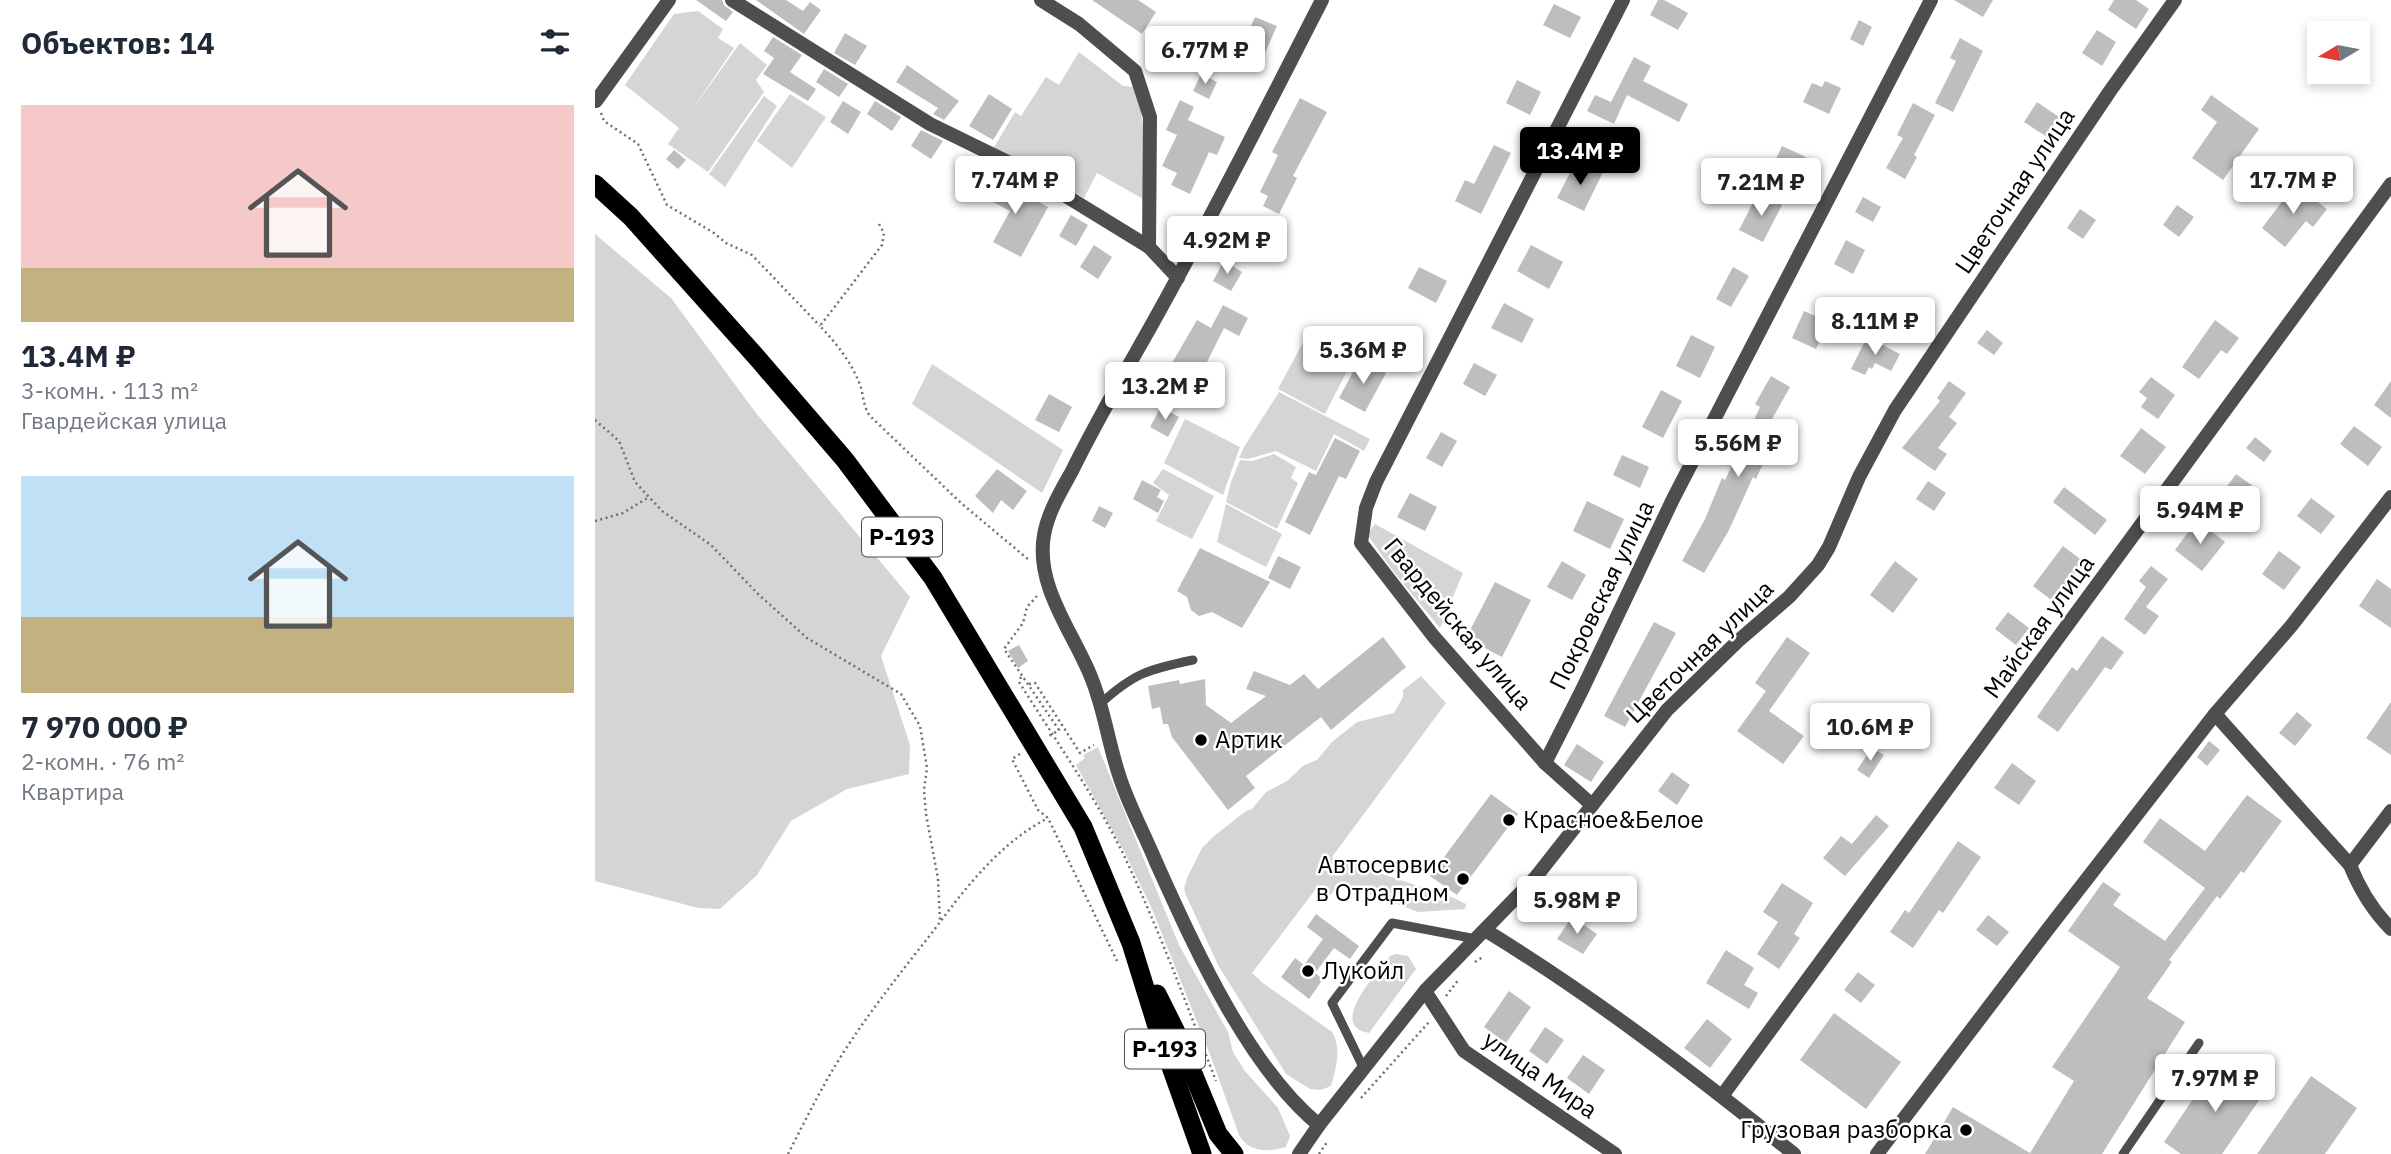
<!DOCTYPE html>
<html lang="ru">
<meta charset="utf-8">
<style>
body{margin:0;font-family:"IBM Plex Sans",sans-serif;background:#f2f2f3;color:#1f2937;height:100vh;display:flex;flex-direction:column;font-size:26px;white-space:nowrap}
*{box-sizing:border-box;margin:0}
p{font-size:23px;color:#747a83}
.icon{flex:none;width:38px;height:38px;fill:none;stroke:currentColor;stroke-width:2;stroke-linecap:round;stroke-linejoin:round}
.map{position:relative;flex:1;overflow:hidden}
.panel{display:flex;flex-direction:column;background:#fff;width:595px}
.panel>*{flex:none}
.needle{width:46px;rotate:260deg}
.buttons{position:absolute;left:1712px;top:21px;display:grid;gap:14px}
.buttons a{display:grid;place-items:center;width:63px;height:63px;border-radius:0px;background:#fff;box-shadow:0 4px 10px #0003;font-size:35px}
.price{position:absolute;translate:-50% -60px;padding:0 16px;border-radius:7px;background:#fff;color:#222;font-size:23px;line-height:46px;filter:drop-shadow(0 2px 4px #0008)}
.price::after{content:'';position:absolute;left:50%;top:42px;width:21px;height:16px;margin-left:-10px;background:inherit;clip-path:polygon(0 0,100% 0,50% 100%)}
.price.active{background:#000;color:#fff}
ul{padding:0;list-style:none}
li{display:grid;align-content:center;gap:14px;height:371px;padding:0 21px}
li span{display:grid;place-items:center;height:217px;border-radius:0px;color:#555}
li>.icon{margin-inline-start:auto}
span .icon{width:126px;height:126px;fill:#fffc;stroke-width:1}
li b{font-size:30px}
h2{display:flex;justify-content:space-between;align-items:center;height:84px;padding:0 21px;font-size:30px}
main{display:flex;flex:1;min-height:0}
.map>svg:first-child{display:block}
</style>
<main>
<section class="panel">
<h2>Объектов: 14<svg class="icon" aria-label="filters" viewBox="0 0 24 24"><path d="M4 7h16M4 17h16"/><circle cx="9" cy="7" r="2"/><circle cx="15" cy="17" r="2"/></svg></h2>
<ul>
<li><span style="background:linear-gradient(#f6c9c9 75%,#c2b280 0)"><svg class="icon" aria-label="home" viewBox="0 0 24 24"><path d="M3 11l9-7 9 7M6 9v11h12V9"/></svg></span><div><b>13.4M ₽</b><p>3-комн. · 113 m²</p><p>Гвардейская улица</p></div></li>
<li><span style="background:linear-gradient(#bfe0f5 65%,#c2b280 0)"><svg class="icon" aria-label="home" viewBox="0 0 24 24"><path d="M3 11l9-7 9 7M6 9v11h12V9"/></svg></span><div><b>7 970 000 ₽</b><p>2-комн. · 76 m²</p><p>Квартира</p></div></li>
</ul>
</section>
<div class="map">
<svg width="1796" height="1154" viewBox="0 0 1796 1154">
<rect width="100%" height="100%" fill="#fff"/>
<g fill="#d5d5d5">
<path d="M103 11 128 29 123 38 139 48 97 110 145 43 172 65 161 80 169 92 113 172 73 144 84 128 30 85 79 14Z"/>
<path d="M484 52 528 86 539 87C553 122 549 163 550 200L502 173 489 198 452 174 398 149 420 112 426 116 451 77 464 85Z"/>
<path d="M195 94 231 117 197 168 162 141Z"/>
<path d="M169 96 182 106 130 187 114 174Z"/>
<path d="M0 234 76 298 161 413 315 597 286 656 315 745 314 774 252 789 196 821 162 875 125 909 103 908 0 881Z"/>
<path d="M713 333 759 357 730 414 683 389Z"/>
<path d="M337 364 468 450 447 493 317 404Z"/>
<path d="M684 392 775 439 769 451 739 434 721 471 681 451 653 459 644 458 649 447Z"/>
<path d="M590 419 645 447 628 495 569 463Z"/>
<path d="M679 454 701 467 696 478 703 483 682 529 631 502 636 482 645 460 657 461Z"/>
<path d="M568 469 619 496 597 539 561 521 574 495 558 483Z"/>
<path d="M631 504 687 534 671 567 622 542Z"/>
<path d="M780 524 868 573 845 628 798 571 772 534Z"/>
<path d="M826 676 851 703 737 857 859 898 871 904 870 909 823 912 745 883 733 898 720 890 657 973 668 983 737 1032C747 1048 741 1068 736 1086L726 1090 715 1089 691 1074 623 965 590 893 589 888 593 876 607 848 619 836 651 811 657 809 671 792 692 781 709 765 722 760 737 742 762 722 799 713 808 697V690Z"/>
<path d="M503 747 584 945 633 1032 638 1052 649 1070 683 1108 695 1136 691 1147C673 1152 654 1153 644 1135L616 1057 557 909 531 855 481 765 490 758 488 755Z"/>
<path d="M801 954 813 956 821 969 774 1033C731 1026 784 971 795 956Z"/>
</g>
<g fill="#bebebe">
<path d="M101 0H127L129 5 138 12 131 21Z"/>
<path d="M161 0H191L208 11 215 2 226 10 209 34Z"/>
<path d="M497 0H543L561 12 547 34Z"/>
<path d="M1063 0H1069L1093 13 1083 30 1055 15Z"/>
<path d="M1359 0H1398L1388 17Z"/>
<path d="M1519 0H1541L1554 9 1541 29 1513 10Z"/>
<path d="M959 4 986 17 975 38 948 25Z"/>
<path d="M660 17 682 26 669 55 647 46Z"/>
<path d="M1264 20 1277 27 1268 46 1255 39Z"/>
<path d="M613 27 628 34 620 51 604 44Z"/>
<path d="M1502 30 1521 42 1507 66 1487 53Z"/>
<path d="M250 33 272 46 260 65 239 53Z"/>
<path d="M178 37 207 55 195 72 221 89 213 101 168 74 179 58 169 51Z"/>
<path d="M1365 38 1388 51 1358 112 1340 103 1361 61 1355 58Z"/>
<path d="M1039 57 1056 66 1048 81 1093 104 1084 122 1032 95 1019 124 992 111 1000 95 1016 102Z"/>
<path d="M312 65 364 101 349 120 338 114 343 108 301 82Z"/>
<path d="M229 69 253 84 244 97 221 82Z"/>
<path d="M606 74 622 82 614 99 598 91Z"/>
<path d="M922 80 946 92 935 115 911 103Z"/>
<path d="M1230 81 1246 88 1234 114 1208 102 1217 83 1227 87Z"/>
<path d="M394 94 417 109 398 140 374 126Z"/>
<path d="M1616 95 1664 129 1628 180 1597 158 1622 122 1606 110Z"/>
<path d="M705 98 732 112 698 176 702 178 684 214 668 206 673 196 665 192 683 155 677 152Z"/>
<path d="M585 100 599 107 593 120 630 137 622 155 614 152 595 194 576 185 582 173 567 166 582 135 571 130Z"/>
<path d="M248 101 266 112 253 134 235 122Z"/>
<path d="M280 101 306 117 297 131 272 114Z"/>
<path d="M1442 102 1464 117 1452 137 1429 122Z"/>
<path d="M1318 103 1340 115 1319 155 1322 157 1310 179 1291 168 1308 138 1302 135Z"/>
<path d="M326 130 348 141 336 159 316 146Z"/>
<path d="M899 145 916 153 886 214 860 201 870 180 879 184Z"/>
<path d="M1187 146 1211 157 1201 178 1177 168Z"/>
<path d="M79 150 91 160 83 169 71 159Z"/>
<path d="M989 163 1008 172 989 211 962 198 976 171 984 174Z"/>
<path d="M396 176 453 207 426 257 398 242 415 211 385 195Z"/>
<path d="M1700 185 1732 209 1718 227 1711 221 1690 247 1667 228Z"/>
<path d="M1163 193 1187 205 1168 242 1144 230Z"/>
<path d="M1268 197 1286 207 1278 222 1260 212Z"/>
<path d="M1582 205 1599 217 1584 237 1568 225Z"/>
<path d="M1485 209 1501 220 1488 239 1472 228Z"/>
<path d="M476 215 493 225 481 246 464 236Z"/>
<path d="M1251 240 1270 250 1258 274 1239 264Z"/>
<path d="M499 245 517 257 503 279 485 267Z"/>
<path d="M936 245 968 262 954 289 922 271Z"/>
<path d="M629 261 647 272 636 291 618 281Z"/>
<path d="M824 267 852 281 841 303 813 288Z"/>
<path d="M1138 267 1154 276 1136 307 1121 299Z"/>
<path d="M909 303 939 319 927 343 896 328Z"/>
<path d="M628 305 653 318 644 336 629 328 611 364 614 366 603 386 592 380 588 385 570 375 602 320 616 328Z"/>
<path d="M1209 311 1233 322 1221 349 1197 338Z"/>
<path d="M1620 320 1644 338 1632 354 1626 350 1604 379 1587 367Z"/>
<path d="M1392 330 1408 343 1399 355 1382 343Z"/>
<path d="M1096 335 1120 347 1105 378 1081 366Z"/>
<path d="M1272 337 1305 354 1296 371 1280 363 1277 369 1274 367 1270 375 1256 369Z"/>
<path d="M765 359 791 373 770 412 744 398Z"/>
<path d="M879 363 902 375 890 396 868 384Z"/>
<path d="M1176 376 1195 387 1172 428 1182 433 1161 479 1158 477 1134 530 1109 573 1087 561 1110 519 1127 478 1130 480 1151 437 1165 407 1160 404Z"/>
<path d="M1556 377 1580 395 1563 419 1546 407 1552 398 1544 392Z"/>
<path d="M1354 381 1371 393 1354 417 1362 423 1343 448 1352 454 1340 471 1307 448 1345 401 1342 398Z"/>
<path d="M1796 381V418L1779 405Z"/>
<path d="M1066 390 1087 401 1068 438 1047 427Z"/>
<path d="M454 394 477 407 464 432 440 420Z"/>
<path d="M566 407 584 417 573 437 555 427Z"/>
<path d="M1759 426 1787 447 1773 466 1745 444Z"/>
<path d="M1546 428 1571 447 1550 474 1525 456Z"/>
<path d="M846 432 862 441 847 467 831 458Z"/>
<path d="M1660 437 1677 451 1669 462 1651 448Z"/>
<path d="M740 438 765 451 751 479 744 476 715 535 690 522 714 472 721 475Z"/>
<path d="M1027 455 1054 467 1045 488 1018 475Z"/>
<path d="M402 469 432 491 418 510 406 500 398 513 380 496Z"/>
<path d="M1641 474 1665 491 1654 506 1630 489Z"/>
<path d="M547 480 566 490 562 497 569 501 563 513 538 499Z"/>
<path d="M1333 481 1351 493 1339 511 1321 499Z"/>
<path d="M1469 487 1512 520 1500 535 1458 502Z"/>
<path d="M815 493 842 507 830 531 802 517Z"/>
<path d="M1716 498 1740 516 1726 534 1702 516Z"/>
<path d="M992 501 1029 519 1015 549 978 531Z"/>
<path d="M504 506 518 513 510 528 497 521Z"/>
<path d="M1602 520 1630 542 1607 571 1580 550Z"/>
<path d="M1468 546 1489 562 1459 602 1438 586Z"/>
<path d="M605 548 675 582 647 628 617 612 604 616 596 610 592 597 582 591Z"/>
<path d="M1684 551 1706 567 1689 590 1667 574Z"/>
<path d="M683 556 706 567 695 589 673 578Z"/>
<path d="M967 561 991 575 977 600 952 587Z"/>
<path d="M1300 561 1323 579 1298 613 1275 595Z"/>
<path d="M1556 566 1573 579 1551 607 1564 616 1550 635 1529 619 1551 587 1544 581Z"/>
<path d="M1782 579 1796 589V628L1764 606Z"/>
<path d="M900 582 936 600 907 657 871 638Z"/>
<path d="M1413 612 1434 628 1421 645 1400 629Z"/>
<path d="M1059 622 1081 633 1030 727 1009 716Z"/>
<path d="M1507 636 1529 652 1516 670 1510 667 1463 732 1442 717 1477 667 1482 671Z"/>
<path d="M788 637 811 667 736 730 726 717 651 776 660 788 633 810 577 737 573 724H568L565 707 557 709 553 686 584 680 585 684 610 679 611 705 636 723 671 696 651 689 659 671 695 685 709 674 723 689Z"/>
<path d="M1192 637 1215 653 1174 711 1209 736 1188 764 1142 731 1171 691 1160 683Z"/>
<path d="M424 645 433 661 423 668 413 651Z"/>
<path d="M1796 702V755L1771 738Z"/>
<path d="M1702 712 1717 725 1700 746 1684 733Z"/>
<path d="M1316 718 1334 730 1323 747 1305 735Z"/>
<path d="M1614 741 1625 750 1612 766 1602 757Z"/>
<path d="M982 744 1009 762 996 782 969 765Z"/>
<path d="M1277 748 1289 755 1274 778 1262 770Z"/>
<path d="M1417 763 1441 781 1424 805 1399 788Z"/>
<path d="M1077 772 1095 785 1082 805 1063 791Z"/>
<path d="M896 794 923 814 862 895 835 876Z"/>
<path d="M1652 795 1687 821 1649 873 1646 871 1625 899 1622 896 1574 960 1577 962 1552 998 1590 1022 1507 1154H1330L1358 1107 1435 1153 1479 1081 1457 1067 1525 967 1473 931 1508 882 1526 894 1518 905 1570 941 1610 888 1548 842 1565 818 1610 851Z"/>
<path d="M1281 815 1294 826 1250 876 1228 858 1246 836 1257 844Z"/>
<path d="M1363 841 1386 857 1348 913 1344 910 1318 948 1295 932 1310 910 1314 913Z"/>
<path d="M1187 883 1218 903 1199 934 1205 938 1184 969 1162 954 1183 922 1168 912Z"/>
<path d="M721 914 764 946 755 959 739 948 720 973 728 979 714 999 686 977 700 958 709 965 728 939 712 927Z"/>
<path d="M1393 915 1414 932 1402 946 1381 930Z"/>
<path d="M977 917 1002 934 988 954 962 939Z"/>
<path d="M1131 950 1159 968 1149 985 1163 993 1154 1009 1111 983Z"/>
<path d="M1263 972 1280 985 1266 1003 1249 990Z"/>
<path d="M914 991 936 1007 911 1043 889 1027Z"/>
<path d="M1239 1013 1306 1062 1271 1109 1205 1060Z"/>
<path d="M1112 1019 1137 1039 1115 1068 1089 1048Z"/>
<path d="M950 1027 969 1040 952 1064 934 1051Z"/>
<path d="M988 1055 1010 1070 994 1094 972 1078Z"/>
<path d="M1623 1062 1669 1093 1627 1154H1586L1569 1142Z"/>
<path d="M1716 1076 1762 1108 1730 1154H1662Z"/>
</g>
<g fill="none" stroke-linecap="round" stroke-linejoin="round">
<g stroke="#707070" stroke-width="2.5" stroke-dasharray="2 3.5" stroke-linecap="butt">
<path d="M6 113 9 121 43 144 72 205 119 233 131 243 157 255 225 326"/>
<path d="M284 224 289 233 287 245 225 326C240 342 254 359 263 380 269 392 267 405 275 416L366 503 434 560"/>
<path d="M0 420 24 441 40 482 67 511 116 545 163 594 212 638 306 694 325 726 332 768 329 790 331 814 343 879 345 921"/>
<path d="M0 521 28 513 54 497"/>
<path d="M442 596 432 607 428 623 409 649 464 730 454 736"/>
<path d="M426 677 424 682C461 741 503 800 533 864 566 935 593 1008 621 1081"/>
<path d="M434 684 440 683 485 753 499 745"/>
<path d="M425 754 417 759 443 810 453 818 522 961"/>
<path d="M880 962 889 956"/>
<path d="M851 996 864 979"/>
<path d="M766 1098 834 1022"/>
<path d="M193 1154C211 1119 228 1084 250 1050 276 1010 306 972 336 934 369 890 403 844 453 818"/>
<path d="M724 1154 732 1142"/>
</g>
<g stroke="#4e4e4e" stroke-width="9">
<path d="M505 704C539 673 554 669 598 660"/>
<path d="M768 1067 737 1003 797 923 881 939"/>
<path d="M1528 1154 1604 1043"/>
</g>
<g stroke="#4e4e4e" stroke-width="14">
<path d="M137 0 335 124 427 169 554 247"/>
<path d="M446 0 484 24 540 71 555 117 554 247 583 278"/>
<path d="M1 101 74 0"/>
<path d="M1620 714 1755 865C1765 890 1777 910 1796 929"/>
<path d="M950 763 987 690 1078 499 1336 0"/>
<path d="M997 805 950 763 839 637 766 543 771 508 781 482 1028 0"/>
<path d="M1755 865 1796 811"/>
<path d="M890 930C998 996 1100 1074 1199 1154"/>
<path d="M830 991 869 1051 1020 1154"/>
<path d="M1127 1096 1796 184"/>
<path d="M724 1125C652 1066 599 946 561 862 549 833 533 804 524 775 513 742 509 708 496 677 478 632 440 586 449 535 453 512 466 491 477 471 501 422 529 374 556 326 616 219 671 109 727 0"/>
<path d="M1282 1154 1453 929 1620 714 1697 625 1796 497"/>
</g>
<path stroke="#4e4e4e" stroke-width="14" d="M704 1154 724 1125 830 991 940 878 1072 710 1143 641 1194 597 1223 565 1234 547 1264 477 1300 410 1515 91 1580 0"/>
<g stroke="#000" stroke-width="19">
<path d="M0 184 36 217 164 360 250 460 338 578 488 827 536 943 564 1033 607 1154"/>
<path d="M562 994 580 1030 623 1134 639 1154"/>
</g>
</g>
<g fill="#000" stroke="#fff" stroke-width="2.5">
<circle cx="606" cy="740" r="7"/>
<circle cx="914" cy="820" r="7"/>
<circle cx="868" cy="879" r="7"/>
<circle cx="713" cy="971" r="7"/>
<circle cx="1371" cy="1130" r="7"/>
</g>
<g text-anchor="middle" stroke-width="5" stroke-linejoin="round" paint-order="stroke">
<g fill="#fff" stroke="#4c4c4c" stroke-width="2">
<rect x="267" y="517.5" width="80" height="39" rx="5"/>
<rect x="530" y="1029.5" width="80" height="39" rx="5"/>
</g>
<g font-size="23" font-weight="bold" fill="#000">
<text x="307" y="545">Р-193</text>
<text x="570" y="1057">Р-193</text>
</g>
<g font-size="24" fill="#000" stroke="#fff">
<text transform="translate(1420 191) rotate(-56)" y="8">Цветочная улица</text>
<text transform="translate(1007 595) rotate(-64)" y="8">Покровская улица</text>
<text transform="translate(863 624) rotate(50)" y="8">Гвардейская улица</text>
<text transform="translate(1444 627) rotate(-54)" y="8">Майская улица</text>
<text transform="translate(1105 652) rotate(-44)" y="8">Цветочная улица</text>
<text transform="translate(945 1075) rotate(35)" y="8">улица Мира</text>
</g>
<g font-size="24" fill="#000" stroke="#fff" text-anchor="start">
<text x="620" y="748">Артик</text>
<text x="928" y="828">Красное&amp;Белое</text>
<text x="854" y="873" text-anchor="end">Автосервис<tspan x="854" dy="28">в Отрадном</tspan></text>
<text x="727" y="979">Лукойл</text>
<text x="1357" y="1138" text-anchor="end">Грузовая разборка</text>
</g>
</g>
</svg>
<div class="buttons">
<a><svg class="needle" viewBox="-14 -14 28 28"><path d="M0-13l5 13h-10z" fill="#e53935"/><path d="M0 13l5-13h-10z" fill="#747a83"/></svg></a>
</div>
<b class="price" style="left:610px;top:86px">6.77M ₽</b>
<b class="price active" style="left:985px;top:187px">13.4M ₽</b>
<b class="price" style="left:420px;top:216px">7.74M ₽</b>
<b class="price" style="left:1698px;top:216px">17.7M ₽</b>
<b class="price" style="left:1166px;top:218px">7.21M ₽</b>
<b class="price" style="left:632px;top:276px">4.92M ₽</b>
<b class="price" style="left:1280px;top:357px">8.11M ₽</b>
<b class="price" style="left:768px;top:386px">5.36M ₽</b>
<b class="price" style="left:570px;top:422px">13.2M ₽</b>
<b class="price" style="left:1143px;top:479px">5.56M ₽</b>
<b class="price" style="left:1605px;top:546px">5.94M ₽</b>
<b class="price" style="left:1275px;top:763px">10.6M ₽</b>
<b class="price" style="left:982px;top:936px">5.98M ₽</b>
<b class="price" style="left:1620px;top:1114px">7.97M ₽</b>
</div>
</main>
